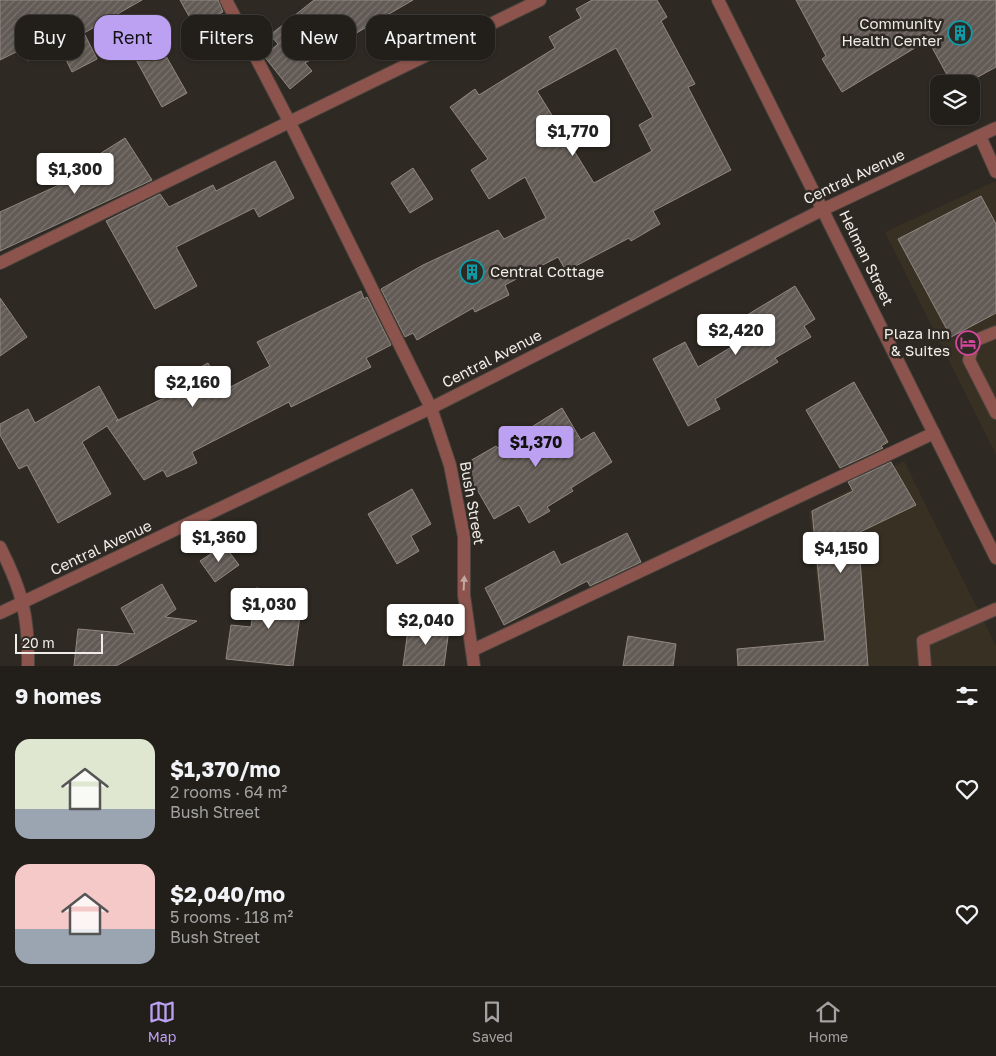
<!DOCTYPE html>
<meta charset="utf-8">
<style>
body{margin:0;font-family:"Golos Text",sans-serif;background:#2e2c27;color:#f1f3f6;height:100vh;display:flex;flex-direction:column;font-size:19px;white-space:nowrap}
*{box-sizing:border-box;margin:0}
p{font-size:16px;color:#a2a2a2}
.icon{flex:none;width:28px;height:28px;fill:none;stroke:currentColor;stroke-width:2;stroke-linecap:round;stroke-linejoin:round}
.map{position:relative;height:666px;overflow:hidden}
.side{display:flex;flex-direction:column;background:#221f1a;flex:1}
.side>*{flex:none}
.hud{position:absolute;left:15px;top:15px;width:500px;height:45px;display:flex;gap:10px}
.tools{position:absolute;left:930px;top:75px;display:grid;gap:10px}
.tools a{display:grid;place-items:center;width:50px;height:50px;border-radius:10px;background:#221f1a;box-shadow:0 1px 4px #0004,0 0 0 1px #3f3d39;font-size:25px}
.scale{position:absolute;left:15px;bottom:12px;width:88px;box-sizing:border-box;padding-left:5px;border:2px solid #f0ede8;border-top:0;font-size:14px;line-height:18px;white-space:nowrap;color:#f0ede8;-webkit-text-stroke:4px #2e2922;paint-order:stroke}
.price{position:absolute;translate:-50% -42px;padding:0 11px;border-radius:5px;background:#fff;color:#222;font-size:16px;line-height:32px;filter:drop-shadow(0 1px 2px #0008)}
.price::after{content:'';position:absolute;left:50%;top:30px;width:15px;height:11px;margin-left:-8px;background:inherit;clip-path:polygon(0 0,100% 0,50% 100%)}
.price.current{background:#bca0f2;color:#111}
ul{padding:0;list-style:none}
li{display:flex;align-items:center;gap:15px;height:125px;padding:0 15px}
li span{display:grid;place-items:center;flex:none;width:140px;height:100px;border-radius:15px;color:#555}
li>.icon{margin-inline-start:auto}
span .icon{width:60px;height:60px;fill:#fffc;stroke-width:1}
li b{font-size:21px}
h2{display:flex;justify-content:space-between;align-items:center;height:60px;padding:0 15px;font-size:21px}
.pill{padding:0 18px;border-radius:15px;background:#221f1a;box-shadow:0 1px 4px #0004,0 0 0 1px #3f3d39;font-size:18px;line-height:45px}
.pill.current{background:#bca0f2;color:#111}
.dock{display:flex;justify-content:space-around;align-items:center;height:70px;border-top:1px solid #3f3d39;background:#221f1a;font-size:14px;color:#a2a2a2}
.dock a{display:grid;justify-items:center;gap:2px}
.dock .current{color:#bca0f2}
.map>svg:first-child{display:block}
</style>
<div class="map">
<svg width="996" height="666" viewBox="0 0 996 666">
<defs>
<pattern id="building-hatch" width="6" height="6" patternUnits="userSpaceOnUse" patternTransform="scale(1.25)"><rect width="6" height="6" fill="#625a54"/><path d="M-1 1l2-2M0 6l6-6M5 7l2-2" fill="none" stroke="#79726d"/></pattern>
</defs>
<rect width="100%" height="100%" fill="#2e2922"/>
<g fill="#393024">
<path d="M996 181V455L885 232Z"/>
<path d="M904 461 996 646V666H826L809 511Z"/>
</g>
<g fill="url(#building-hatch)" stroke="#908881" fill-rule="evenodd">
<path d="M0 0H142L84 33 97 59 72 72 59 45 28 61 22 49 0 60Z"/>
<path d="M180 0H218L223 12 195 27Z"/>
<path d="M314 0H413L305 63 312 71 290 89 264 56 278 44 270 35Z"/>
<path d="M592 0H657L667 17 661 21 695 84 688 87 731 170 653 211 660 224 631 241 629 238 566 271 558 257 505 285 509 295 475 312 473 308 417 340 413 333 405 337 381 289 423 265 498 230 504 239 546 218 525 177 489 199 471 170 488 159 450 107 475 89 479 95 555 48 549 37 581 18 576 9ZM616 48 653 117 639 125 652 151 594 183 537 91Z"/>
<path d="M796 0H996V67L965 84H952L928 40 842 92 822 59 826 56Z"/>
<path d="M158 42 187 93 162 107 134 56Z"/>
<path d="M125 138 152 180 0 251V212L83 174 79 167Z"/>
<path d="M275 161 294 198 259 217 254 208 176 247 197 286 155 309 106 221 160 194 169 207 213 185 216 191Z"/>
<path d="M413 168 433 199 410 213 391 183Z"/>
<path d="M981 196 996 224V313L951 337 898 239Z"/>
<path d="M795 286 815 319 804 326 811 337 775 358 778 362 715 399 720 409 688 426 653 359 685 342 698 367 738 343 732 334 751 322 747 315Z"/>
<path d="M361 291 364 299 367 297 391 345 366 358 371 367 291 407 289 402 192 452 197 463 167 477 163 470 144 480 107 426 82 442 111 494 58 523 27 465 19 469 0 435V424L28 409 35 423 99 386 118 420 116 421 189 386 184 376 208 363 223 391 270 366 257 342Z"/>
<path d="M0 298 27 337 0 356Z"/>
<path d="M854 382 888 442 881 446 883 448 840 468 806 410Z"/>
<path d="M562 408 581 440 594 432 612 462 571 488 573 491 547 507 550 511 529 523 519 505 494 519 463 465 496 446 498 448Z"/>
<path d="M891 462 916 505 858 533 868 666H738L737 649 825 641 812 511 853 491 848 482Z"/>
<path d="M412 489 431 524 411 536 419 551 397 564 368 514Z"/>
<path d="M627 533 641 562 590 586 587 581 504 625 485 588 554 551 561 565Z"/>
<path d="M224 545 239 565 215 582 200 561Z"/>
<path d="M162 584 176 609 165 617 197 621 116 666H74L78 629 135 634 121 608Z"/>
<path d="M256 588 303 594 293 666 226 659 231 625 251 627Z"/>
<path d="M409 623 449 629 444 666H403Z"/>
<path d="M628 636 676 644 673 666H623Z"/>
</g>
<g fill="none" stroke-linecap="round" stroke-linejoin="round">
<g stroke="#49443e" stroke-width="14">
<g id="service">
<path d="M226 0 290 123 431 408"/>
<path d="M980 136 996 172"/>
<path d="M0 263 540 0"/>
<path d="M996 332 974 341 969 360 996 413"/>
<path d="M473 650 934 433"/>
<path d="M925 666 923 641 996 609"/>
</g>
</g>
<g stroke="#49443e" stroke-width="14">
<g id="minor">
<path d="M718 0 996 558"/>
<path d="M431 408 450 465 464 537V595L474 666"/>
<path d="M0 547C22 590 29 617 28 666"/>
<path d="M0 613 431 408 824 209 996 128"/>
</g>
</g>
<use href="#service" stroke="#8c544d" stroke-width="12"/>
<use href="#minor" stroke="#8c544d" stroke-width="12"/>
</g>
<defs><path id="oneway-solid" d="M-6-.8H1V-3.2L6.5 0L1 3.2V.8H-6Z" transform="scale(1.25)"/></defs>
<use fill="#c3a8a2" href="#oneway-solid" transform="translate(464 583) rotate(-87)"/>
<defs>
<g id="building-ring" transform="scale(1.25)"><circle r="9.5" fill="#2e2922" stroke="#0f9aa8" stroke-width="1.5"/><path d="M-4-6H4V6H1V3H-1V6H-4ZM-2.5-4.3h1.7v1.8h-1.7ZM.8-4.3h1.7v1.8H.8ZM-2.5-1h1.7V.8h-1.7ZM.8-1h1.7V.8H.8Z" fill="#0f9aa8"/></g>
<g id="hotel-ring" transform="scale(1.25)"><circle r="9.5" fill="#2e2922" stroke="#d1479c" stroke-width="1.5"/><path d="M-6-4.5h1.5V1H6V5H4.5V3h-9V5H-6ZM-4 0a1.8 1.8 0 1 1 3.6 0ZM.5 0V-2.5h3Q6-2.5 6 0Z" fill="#d1479c"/></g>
</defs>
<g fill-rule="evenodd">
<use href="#building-ring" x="960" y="33"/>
<use href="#building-ring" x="472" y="272"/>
<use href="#hotel-ring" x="968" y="343"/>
</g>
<g text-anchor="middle" stroke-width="5" stroke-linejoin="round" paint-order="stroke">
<g font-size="15" fill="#f0ede8" stroke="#2e2922" text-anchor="end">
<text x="942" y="29">Community<tspan x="942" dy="17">Health Center</tspan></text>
<text x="490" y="277" text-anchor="start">Central Cottage</text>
<text x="950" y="339">Plaza Inn<tspan x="950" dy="17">&amp; Suites</tspan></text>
</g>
<g font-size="15" fill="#f0ede8" stroke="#2e2922">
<text transform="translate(854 177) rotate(-25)" y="5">Central Avenue</text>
<text transform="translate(866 258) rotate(64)" y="5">Helman Street</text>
<text transform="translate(492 359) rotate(-27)" y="5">Central Avenue</text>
<text transform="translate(472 503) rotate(80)" y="5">Bush Street</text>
<text transform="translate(101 548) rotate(-25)" y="5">Central Avenue</text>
</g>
</g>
</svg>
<div class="tools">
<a><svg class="icon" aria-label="layers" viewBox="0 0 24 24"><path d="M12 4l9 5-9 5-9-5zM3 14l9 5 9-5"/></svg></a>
</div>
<div class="scale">20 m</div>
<b class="price" style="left:573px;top:157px">$1,770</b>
<b class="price" style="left:75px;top:195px">$1,300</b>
<b class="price" style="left:736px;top:356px">$2,420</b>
<b class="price" style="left:193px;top:408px">$2,160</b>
<b class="price current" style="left:536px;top:468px">$1,370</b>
<b class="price" style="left:219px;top:563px">$1,360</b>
<b class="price" style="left:841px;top:574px">$4,150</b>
<b class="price" style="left:269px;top:630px">$1,030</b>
<b class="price" style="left:426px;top:646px">$2,040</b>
<div class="hud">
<a class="pill">Buy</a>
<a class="pill current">Rent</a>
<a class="pill">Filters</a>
<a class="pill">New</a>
<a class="pill">Apartment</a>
</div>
</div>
<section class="side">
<h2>9 homes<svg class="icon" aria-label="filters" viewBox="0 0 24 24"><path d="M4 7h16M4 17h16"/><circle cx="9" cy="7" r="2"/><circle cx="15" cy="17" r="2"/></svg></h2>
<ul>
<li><span style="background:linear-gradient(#dfe7d0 70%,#9aa5b1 0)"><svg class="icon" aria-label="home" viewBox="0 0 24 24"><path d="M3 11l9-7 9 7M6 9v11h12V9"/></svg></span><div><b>$1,370/mo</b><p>2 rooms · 64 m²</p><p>Bush Street</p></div><svg class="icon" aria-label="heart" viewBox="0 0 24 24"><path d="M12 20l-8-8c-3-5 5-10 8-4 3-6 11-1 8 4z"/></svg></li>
<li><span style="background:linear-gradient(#f6c9c9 65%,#9aa5b1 0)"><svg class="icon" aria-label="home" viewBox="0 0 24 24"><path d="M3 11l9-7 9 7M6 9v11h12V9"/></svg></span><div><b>$2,040/mo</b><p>5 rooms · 118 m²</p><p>Bush Street</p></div><svg class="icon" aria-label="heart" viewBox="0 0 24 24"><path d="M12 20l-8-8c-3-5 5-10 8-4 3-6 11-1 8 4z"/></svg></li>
</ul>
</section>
<nav class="dock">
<a class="current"><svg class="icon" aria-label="map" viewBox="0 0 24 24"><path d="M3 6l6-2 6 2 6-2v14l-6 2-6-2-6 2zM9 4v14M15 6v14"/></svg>Map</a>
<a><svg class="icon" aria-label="saved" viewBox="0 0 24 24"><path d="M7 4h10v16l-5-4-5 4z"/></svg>Saved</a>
<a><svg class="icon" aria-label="home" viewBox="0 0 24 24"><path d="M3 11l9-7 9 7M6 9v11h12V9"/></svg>Home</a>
</nav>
